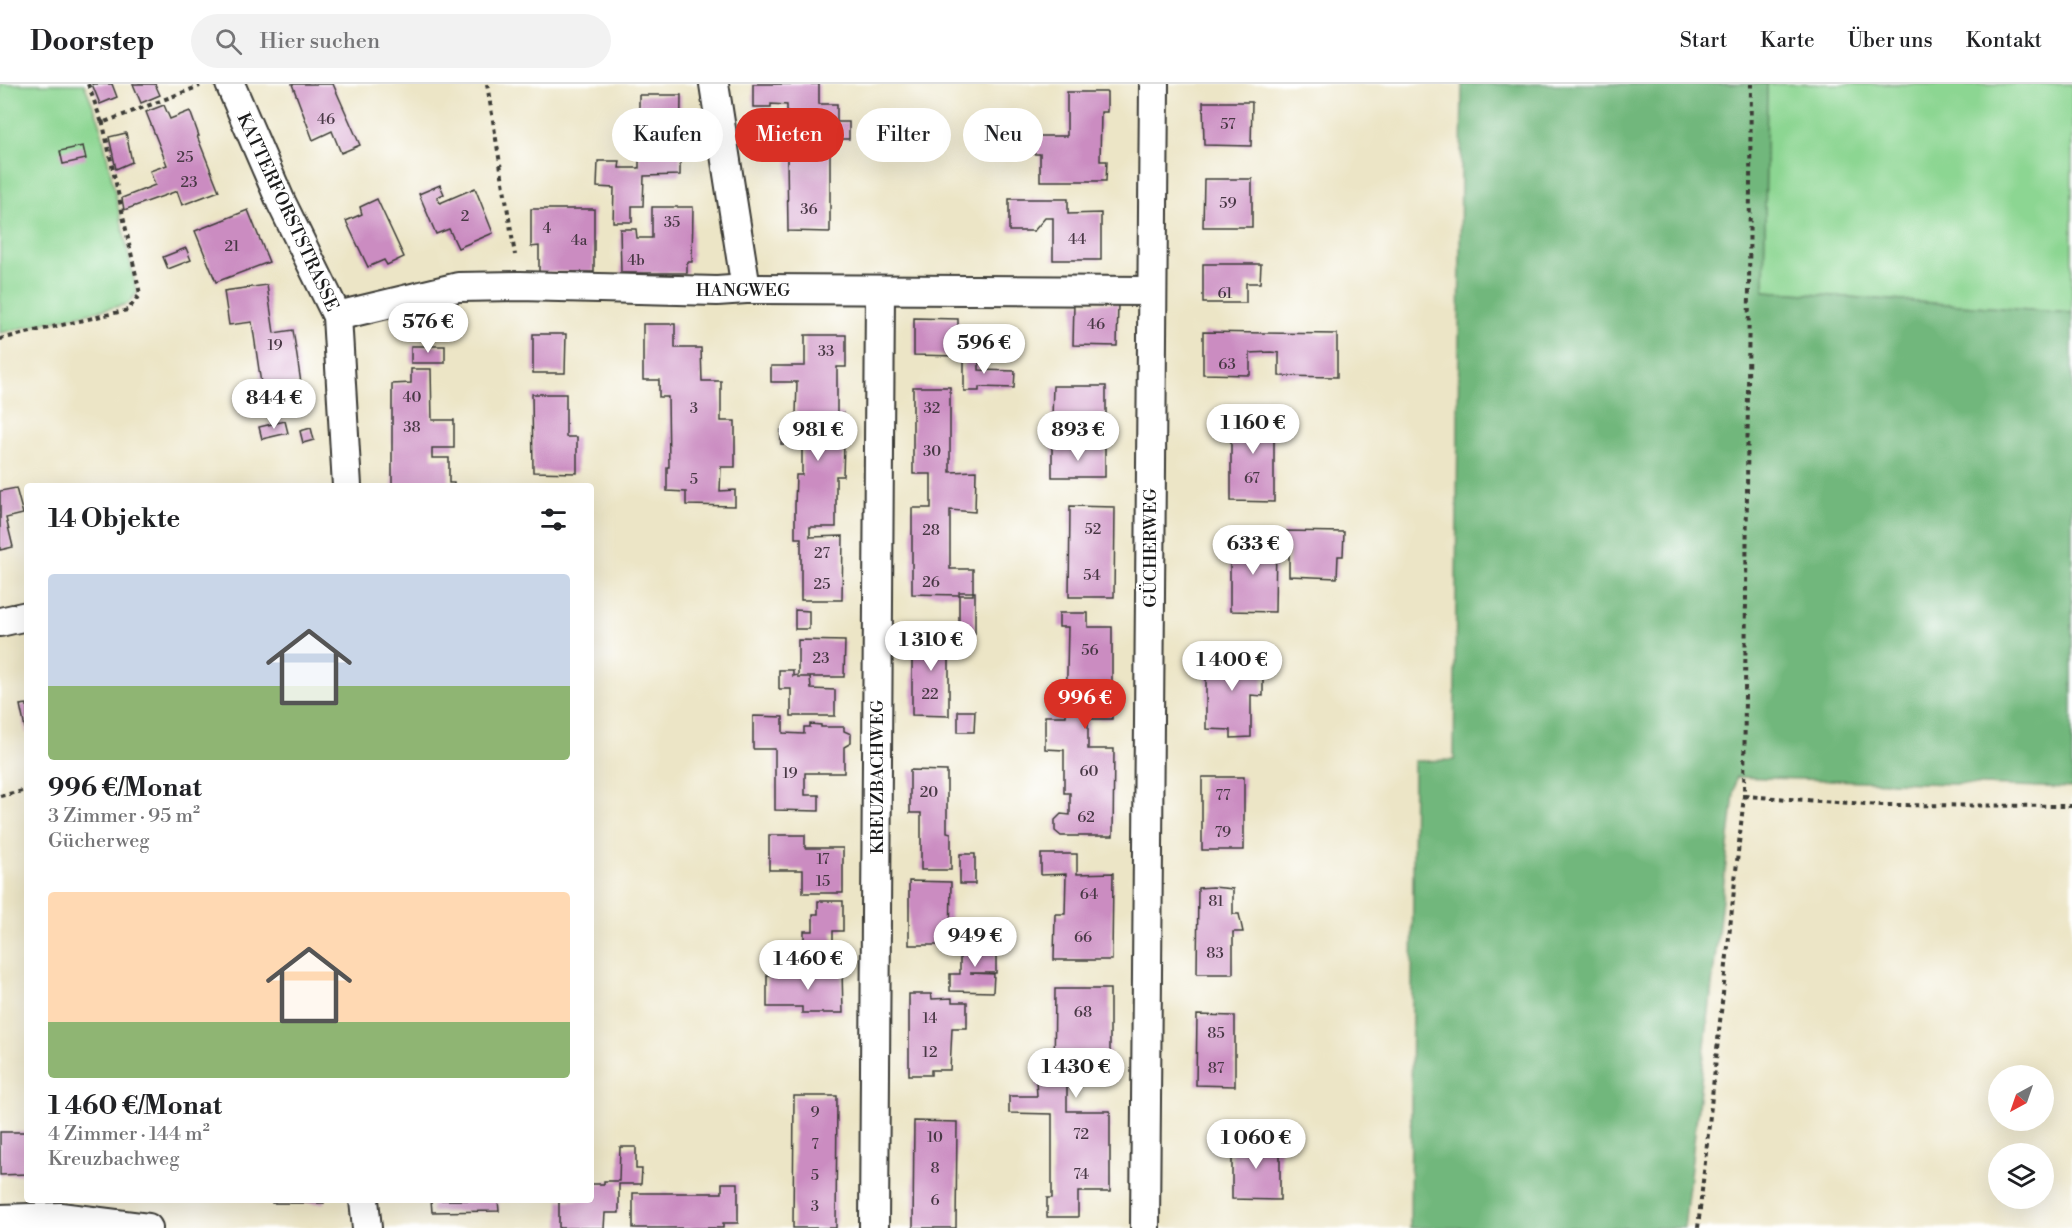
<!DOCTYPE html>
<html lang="de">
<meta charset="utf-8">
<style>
body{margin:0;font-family:"Libre Bodoni",serif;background:#f2f2f2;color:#202124;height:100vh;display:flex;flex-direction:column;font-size:22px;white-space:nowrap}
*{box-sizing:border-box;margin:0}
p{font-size:20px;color:#757577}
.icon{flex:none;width:33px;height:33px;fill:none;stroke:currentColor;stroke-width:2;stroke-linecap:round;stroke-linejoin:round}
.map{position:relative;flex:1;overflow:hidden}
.sheet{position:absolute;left:24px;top:399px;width:570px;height:720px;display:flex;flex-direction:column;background:#fff;border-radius:6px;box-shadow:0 6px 24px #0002}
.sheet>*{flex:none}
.banner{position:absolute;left:612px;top:24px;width:570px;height:54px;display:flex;gap:12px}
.needle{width:39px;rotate:220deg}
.tools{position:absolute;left:1988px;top:981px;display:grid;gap:12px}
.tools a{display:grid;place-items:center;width:66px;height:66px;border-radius:50%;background:#fff;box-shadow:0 6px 24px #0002;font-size:30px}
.price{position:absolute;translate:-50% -51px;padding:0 14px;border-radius:21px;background:#fff;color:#222;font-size:20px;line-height:39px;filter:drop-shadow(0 2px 3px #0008)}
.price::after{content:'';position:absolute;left:50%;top:36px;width:18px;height:14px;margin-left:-9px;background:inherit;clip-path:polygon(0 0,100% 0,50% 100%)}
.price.on{background:#d93025;color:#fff}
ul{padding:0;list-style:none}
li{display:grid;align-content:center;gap:12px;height:318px;padding:0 24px}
li span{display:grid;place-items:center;height:186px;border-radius:6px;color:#555}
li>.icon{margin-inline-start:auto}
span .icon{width:108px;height:108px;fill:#fffc;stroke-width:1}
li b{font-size:26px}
h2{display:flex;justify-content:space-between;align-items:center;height:72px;padding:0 24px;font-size:26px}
.tag{padding:0 21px;border-radius:27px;background:#fff;box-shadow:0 6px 24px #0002;font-size:21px;line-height:54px}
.tag.on{background:#d93025;color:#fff}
header{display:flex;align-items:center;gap:36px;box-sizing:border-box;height:84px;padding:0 30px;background:#fff;border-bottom:2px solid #e0e0e0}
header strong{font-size:28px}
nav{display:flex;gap:33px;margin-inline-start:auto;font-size:21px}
.search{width:420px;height:54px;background:#f2f2f2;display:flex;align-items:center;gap:15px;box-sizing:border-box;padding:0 21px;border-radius:33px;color:#757577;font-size:22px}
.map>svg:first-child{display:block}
</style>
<header>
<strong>Doorstep</strong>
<div class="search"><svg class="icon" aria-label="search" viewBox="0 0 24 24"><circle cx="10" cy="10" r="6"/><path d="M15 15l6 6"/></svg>Hier suchen</div>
<nav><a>Start</a><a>Karte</a><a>Über uns</a><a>Kontakt</a></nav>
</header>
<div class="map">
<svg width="2072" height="1144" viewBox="0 0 2072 1144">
<rect width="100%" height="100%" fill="#fff"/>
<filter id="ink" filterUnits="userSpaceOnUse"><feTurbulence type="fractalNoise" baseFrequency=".0167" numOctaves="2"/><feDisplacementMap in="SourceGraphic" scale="12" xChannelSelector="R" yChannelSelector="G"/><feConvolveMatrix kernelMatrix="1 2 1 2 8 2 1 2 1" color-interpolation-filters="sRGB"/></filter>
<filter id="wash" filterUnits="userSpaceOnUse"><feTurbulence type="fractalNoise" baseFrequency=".008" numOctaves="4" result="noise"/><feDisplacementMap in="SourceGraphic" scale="24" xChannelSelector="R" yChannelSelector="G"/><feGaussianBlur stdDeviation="1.35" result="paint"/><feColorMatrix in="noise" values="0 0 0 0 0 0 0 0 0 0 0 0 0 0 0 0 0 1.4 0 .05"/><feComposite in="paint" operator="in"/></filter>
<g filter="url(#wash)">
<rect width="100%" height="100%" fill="#ece5c6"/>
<g fill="#8cd692" stroke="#547957" stroke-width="1.5">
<path d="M0 0H84L99 36 137 209 128 220 0 249Z"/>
<path d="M1767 0H2072V229L1764 207Z"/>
</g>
<path fill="#71b77c" stroke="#466a4c" stroke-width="1.5" d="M1462 0H1767L1764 207 2072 229V704L1736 693 1684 1144H1410L1414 677 1454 676Z"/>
<g id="blocks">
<g fill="#cb8cc1">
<path d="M92 0H112L117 13 100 20Z"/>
<path d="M133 0H155L160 11 141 19Z"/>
<path d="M292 0H333L360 61 341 69 332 47 313 56Z"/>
<path d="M753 0H819V20H837V38H849V55H820V38H787V21L771 20V23H753Z"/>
<path d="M1067 8H1107V28H1101L1100 77H1107L1106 97H1040V70H1025V64H1032V52H1067Z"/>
<path d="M639 11H681L680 91 644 92 643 122H632V138H613L614 104 597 103 598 77H620L619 84H639Z"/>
<path d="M1203 18H1252L1251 62 1204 61Z"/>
<path d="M164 21 170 35 190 27 199 52H197L219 107 182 121 177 107 124 126 122 114 155 101 150 87 167 81 146 28Z"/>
<path d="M126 49 132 78 116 85 109 53Z"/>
<path d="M83 62 86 75 63 80 60 67Z"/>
<path d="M830 68V148L788 147 787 72Z"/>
<path d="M1204 95H1252V143H1203Z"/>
<path d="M440 101 444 110 437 113 440 119 475 104 493 149 458 164 449 145 436 150 419 110Z"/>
<path d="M377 115 404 173 387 181 384 176 368 183 346 137 362 130 360 123Z"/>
<path d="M1009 115H1068V130L1101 129V176H1053V134H1045L1034 147H1009Z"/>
<path d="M652 123H693L692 178H687V189H621L620 145H636L637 154H652Z"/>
<path d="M531 125H594V188H539V162L531 163Z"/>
<path d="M248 126 269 178 216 198 195 147Z"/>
<path d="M186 164 191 176 168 185 163 173Z"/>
<path d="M1203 180H1261L1260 199H1246V219H1203Z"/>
<path d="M267 201 274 249 293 246 301 299 280 303 283 318 264 320 252 238 229 241 224 207Z"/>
<path d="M1074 219H1118L1117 262 1073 261Z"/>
<path d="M914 234 958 235V272L914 271Z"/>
<path d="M643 240H675V264H701L702 297H721V337H735V383H721L720 407 735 406V422L686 421V408L667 407V383H669L668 313H659V296H643Z"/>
<path d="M1203 248 1337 250V293L1279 292V269L1271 268 1250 269V291L1203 290Z"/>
<path d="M533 250H566L565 289H533Z"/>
<path d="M805 251H846V283H837V329H843L844 360 843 392H836V443H810V453L843 452 842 516H801V454H795V422L796 391H802V361L781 360V346H802V330H796L797 298H771V282H805Z"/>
<rect x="411" y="262" width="34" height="17"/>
<path d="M964 266 979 267V286L1015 287 1014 304 979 303V307H964Z"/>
<path d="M411 285H431L432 336H454V364H432V374H449V399H454V402H392V300L411 299Z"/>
<path d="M1053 302H1106V333H1052Z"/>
<path d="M913 303H950V388L976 387 975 428 950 426V485H973V508H975V549H959V511H973V508H959V511L912 510V424H931V390H913Z"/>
<path d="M532 310H566V353H577V389L533 388Z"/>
<path d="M1231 325H1274V418L1231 417Z"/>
<path d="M285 337 288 349 262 355 259 343Z"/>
<path d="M311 344 314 356 303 359 300 347Z"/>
<rect x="1052" y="362" width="53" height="31"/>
<path d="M16 404 23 430 6 434 13 463 0 466V407Z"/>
<path d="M1070 422 1115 423 1114 513H1069Z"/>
<path d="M1283 447 1344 448 1343 472H1338L1337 494 1289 492V465H1283Z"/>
<path d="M1230 457H1276L1275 528 1230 527Z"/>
<path d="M795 526 809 527V545H795Z"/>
<path d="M1059 529H1088V543H1112V635H1088V665H1114L1113 752H1061L1055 747V736L1061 730 1070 731V709H1064V666L1045 665V632H1066L1068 543H1059Z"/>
<path d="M912 544H949V632L912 631Z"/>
<path d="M798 556 845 557 844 593H797H810L811 605 835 606V632H791V605H779V586H793V592L798 591Z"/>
<path d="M1233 569H1252V579H1263V612L1251 611V653L1231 654V646L1206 645V572H1233Z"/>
<path d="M27 620V649H26L20 621Z"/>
<path d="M958 627H975L974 648H958Z"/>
<path d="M753 632 783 633V649L804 650V643H810V640L821 641V643H844V647L851 650V659L844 663V689H805V711H819V727L775 726V665H753Z"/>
<path d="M910 686 947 687V748L951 749V786H921V729H910Z"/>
<rect x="1202" y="693" width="42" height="73"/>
<path d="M769 751H805V764H843V809H803V786H769Z"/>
<rect x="960" y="770" width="15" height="30"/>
<path d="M1041 770H1077V790L1113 789 1112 876H1054L1055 830H1065L1066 790 1041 791Z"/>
<path d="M909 797 951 798 950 861H909Z"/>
<path d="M1213 803 1233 805V830H1239L1243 848H1233V890H1197L1198 804Z"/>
<path d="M818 817H843V847H833V874H804V847H813V830H818Z"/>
<path d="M960 859H996V889H970L994 890 993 908 950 907V890H960Z"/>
<path d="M802 885H842L843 929H802V923H767V891H802Z"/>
<path d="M1055 905H1110V997H1067V1027H1110V1108H1078V1133H1047V1114H1052V1030L1009 1029V1012H1037L1036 996H1054Z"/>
<path d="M909 910H931L932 915 952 914V918H967V944H952L950 986H931V991H909Z"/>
<path d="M1197 931 1235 932V1002L1196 1001Z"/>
<path d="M794 1012H837L836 1144H793Z"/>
<path d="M914 1037 957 1038 956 1144H913Z"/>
<path d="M0 1048H27V1090L0 1091Z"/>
<path d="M1280 1056V1116L1232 1115V1057Z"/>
<path d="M620 1063H636V1085H642L641 1100H619V1129H605L604 1144H559V1116H591V1100H604V1097H619Z"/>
<path d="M722 1099H738V1139H723V1144H633V1109H722Z"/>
<rect x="272" y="1116" width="52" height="3"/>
<path d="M431 1116H498L499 1127 432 1128Z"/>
</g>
</g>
</g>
<g filter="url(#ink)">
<use href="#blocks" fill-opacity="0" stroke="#3b3a36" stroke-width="1.5"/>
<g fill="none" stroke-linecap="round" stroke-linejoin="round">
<g stroke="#3b3a36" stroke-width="32">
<g id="street">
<path d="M230 0 281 118 337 232 347 402"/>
<path d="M714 0 746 205"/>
<path d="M337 232 458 203 520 202 717 207 746 205 1152 207"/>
<path d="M0 538 27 532"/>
<path d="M364 1116 367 1144"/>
<path d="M0 1135 60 1133 148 1144"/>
<path d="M874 1144 880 206"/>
<path d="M1145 1144 1154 0"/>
</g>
</g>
<g stroke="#3b3a36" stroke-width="4" stroke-dasharray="4.5 4.5" stroke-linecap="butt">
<path d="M88 0 102 39 200 2"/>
<path d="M487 0 515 171"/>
<path d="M0 255 128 226 140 210 102 35"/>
<path d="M0 712 27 706"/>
<path d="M1744 712 1882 721 2072 722"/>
<path d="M1698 1144 1744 712 1751 0"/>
</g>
<use href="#street" stroke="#fff" stroke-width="28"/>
</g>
</g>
<g text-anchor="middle" stroke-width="6" stroke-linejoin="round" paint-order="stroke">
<g font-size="15" fill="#483845">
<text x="326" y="40">46</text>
<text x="1228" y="45">57</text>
<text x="185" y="78">25</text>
<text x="189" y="103">23</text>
<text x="1228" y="124">59</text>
<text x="809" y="130">36</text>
<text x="465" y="137">2</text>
<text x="672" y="143">35</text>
<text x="547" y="149">4</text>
<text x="1077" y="160">44</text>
<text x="579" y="161">4a</text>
<text x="232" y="167">21</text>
<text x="636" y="181">4b</text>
<text x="1225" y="214">61</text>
<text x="1096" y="245">46</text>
<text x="275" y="266">19</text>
<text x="826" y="272">33</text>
<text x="1227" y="285">63</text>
<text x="412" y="318">40</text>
<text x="694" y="329">3</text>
<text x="932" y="329">32</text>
<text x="412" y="348">38</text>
<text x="932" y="372">30</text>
<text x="1252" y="399">67</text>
<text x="694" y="400">5</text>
<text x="1093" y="450">52</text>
<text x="931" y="451">28</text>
<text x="822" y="474">27</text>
<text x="1092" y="496">54</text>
<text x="931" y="503">26</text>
<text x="822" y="505">25</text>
<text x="1090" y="571">56</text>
<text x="821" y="579">23</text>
<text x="930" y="615">22</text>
<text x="1089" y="692">60</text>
<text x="790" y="694">19</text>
<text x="929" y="713">20</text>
<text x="1223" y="716">77</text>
<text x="1086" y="738">62</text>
<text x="1223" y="753">79</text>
<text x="823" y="780">17</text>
<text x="823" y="802">15</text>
<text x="1089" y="815">64</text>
<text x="1216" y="822">81</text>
<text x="1083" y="858">66</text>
<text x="1215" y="874">83</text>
<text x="1083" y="933">68</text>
<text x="930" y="939">14</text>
<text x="1216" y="954">85</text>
<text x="930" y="973">12</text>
<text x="1216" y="989">87</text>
<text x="815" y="1033">9</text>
<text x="1081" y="1055">72</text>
<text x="935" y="1058">10</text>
<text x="815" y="1065">7</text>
<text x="935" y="1089">8</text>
<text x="1081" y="1095">74</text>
<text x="815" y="1096">5</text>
<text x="935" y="1121">6</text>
<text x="815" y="1127">3</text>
</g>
<g font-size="18" fill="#1c1c1c" stroke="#fff">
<text transform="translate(288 128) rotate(65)" y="6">KATTERFORSTSTRASSE</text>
<text x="743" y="212">HANGWEG</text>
<text transform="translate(1150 464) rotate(-90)" y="6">GÜCHERWEG</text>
<text transform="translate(877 693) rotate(-90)" y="6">KREUZBACHWEG</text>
</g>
</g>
</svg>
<div class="tools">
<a><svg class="needle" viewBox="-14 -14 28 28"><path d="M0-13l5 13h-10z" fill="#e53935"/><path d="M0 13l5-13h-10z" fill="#757577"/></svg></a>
<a><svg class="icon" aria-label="layers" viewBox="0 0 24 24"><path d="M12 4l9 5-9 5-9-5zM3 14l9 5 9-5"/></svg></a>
</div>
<b class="price" style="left:428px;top:270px">576 €</b>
<b class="price" style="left:984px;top:291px">596 €</b>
<b class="price" style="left:274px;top:346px">844 €</b>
<b class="price" style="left:1253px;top:371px">1 160 €</b>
<b class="price" style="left:818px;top:378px">981 €</b>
<b class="price" style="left:1078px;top:378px">893 €</b>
<b class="price" style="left:1253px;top:492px">633 €</b>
<b class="price" style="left:931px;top:588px">1 310 €</b>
<b class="price" style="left:1232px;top:608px">1 400 €</b>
<b class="price on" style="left:1085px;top:646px">996 €</b>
<b class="price" style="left:975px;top:884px">949 €</b>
<b class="price" style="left:808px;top:907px">1 460 €</b>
<b class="price" style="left:1076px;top:1015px">1 430 €</b>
<b class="price" style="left:1256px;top:1086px">1 060 €</b>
<div class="banner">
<a class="tag">Kaufen</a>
<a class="tag on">Mieten</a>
<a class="tag">Filter</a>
<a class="tag">Neu</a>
</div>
<section class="sheet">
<h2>14 Objekte<svg class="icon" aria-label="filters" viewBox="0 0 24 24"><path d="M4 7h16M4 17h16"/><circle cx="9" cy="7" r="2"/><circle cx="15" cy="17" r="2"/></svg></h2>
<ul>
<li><span style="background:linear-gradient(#c9d6e8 60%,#8fb573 0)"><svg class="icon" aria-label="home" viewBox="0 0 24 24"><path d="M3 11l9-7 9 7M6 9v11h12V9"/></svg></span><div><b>996 €/Monat</b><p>3 Zimmer · 95 m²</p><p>Gücherweg</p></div></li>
<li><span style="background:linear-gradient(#ffd9b3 70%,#8fb573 0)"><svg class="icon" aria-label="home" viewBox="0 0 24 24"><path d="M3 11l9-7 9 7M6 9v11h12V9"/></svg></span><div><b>1 460 €/Monat</b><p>4 Zimmer · 144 m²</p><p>Kreuzbachweg</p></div></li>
</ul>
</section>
</div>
